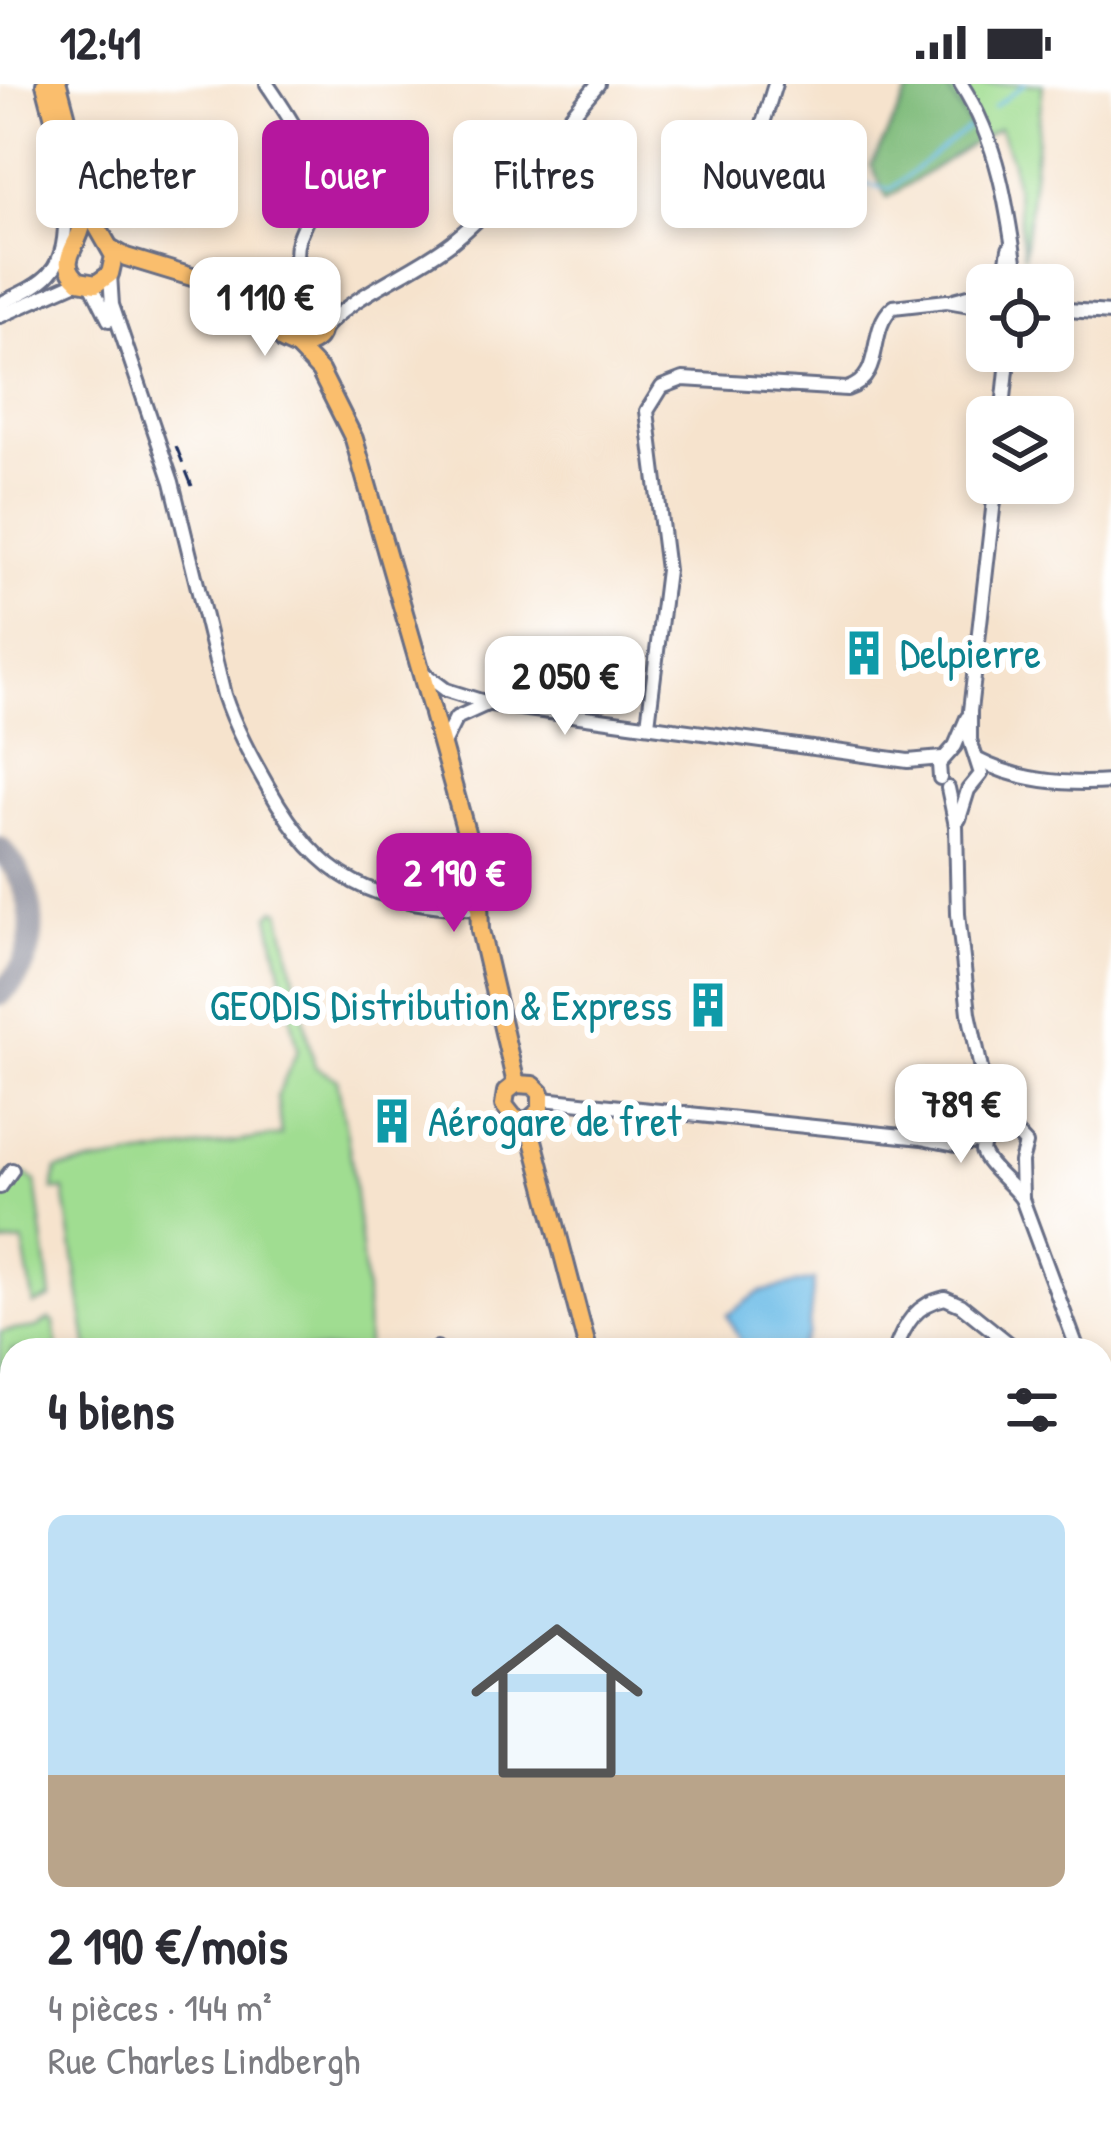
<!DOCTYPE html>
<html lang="fr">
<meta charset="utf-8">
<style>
body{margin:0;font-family:"Patrick Hand",sans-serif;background:#f7f7f7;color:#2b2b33;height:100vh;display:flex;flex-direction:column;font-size:45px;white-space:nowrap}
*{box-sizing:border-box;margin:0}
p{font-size:39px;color:#7c7c81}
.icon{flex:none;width:66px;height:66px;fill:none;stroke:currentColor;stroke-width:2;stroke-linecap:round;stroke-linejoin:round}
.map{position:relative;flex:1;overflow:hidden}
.side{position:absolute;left:0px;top:1254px;width:1113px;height:804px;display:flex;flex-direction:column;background:#fff;border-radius:36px 36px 0 0;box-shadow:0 6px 18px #0003}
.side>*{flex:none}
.banner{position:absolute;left:36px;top:36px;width:1041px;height:108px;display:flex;gap:24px}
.controls{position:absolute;left:966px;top:180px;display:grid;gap:24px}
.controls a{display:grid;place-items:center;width:108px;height:108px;border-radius:18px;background:#fff;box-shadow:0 6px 18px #0003;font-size:60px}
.price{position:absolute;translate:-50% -102px;padding:0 27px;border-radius:24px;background:#fff;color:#222;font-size:39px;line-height:78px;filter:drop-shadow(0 3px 6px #0008)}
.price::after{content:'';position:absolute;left:50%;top:72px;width:36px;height:27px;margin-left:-18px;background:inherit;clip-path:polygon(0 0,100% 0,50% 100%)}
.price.on{background:#b5179e;color:#fff}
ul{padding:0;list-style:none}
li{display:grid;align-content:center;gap:24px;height:636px;padding:0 48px}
li span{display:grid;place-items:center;height:372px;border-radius:18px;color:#555}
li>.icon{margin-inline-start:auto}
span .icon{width:216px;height:216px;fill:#fffc;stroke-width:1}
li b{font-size:51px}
h2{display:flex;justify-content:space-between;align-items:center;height:144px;padding:0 48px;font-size:51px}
.tag{padding:0 42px;border-radius:18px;background:#fff;box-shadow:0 6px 18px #0003;font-size:42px;line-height:108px}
.tag.on{background:#b5179e;color:#fff}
.status{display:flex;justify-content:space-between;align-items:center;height:84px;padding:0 60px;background:#fff;direction:ltr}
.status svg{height:33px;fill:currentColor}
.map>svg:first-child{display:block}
</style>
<div class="status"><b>12:41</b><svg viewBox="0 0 49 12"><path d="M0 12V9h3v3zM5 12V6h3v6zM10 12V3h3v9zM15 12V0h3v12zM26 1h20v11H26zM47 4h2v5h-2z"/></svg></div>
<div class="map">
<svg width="1111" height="2058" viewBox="0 0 1111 2058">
<rect width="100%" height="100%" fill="#fff"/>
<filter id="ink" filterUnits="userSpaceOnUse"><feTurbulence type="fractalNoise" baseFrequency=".00833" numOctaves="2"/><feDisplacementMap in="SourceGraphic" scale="24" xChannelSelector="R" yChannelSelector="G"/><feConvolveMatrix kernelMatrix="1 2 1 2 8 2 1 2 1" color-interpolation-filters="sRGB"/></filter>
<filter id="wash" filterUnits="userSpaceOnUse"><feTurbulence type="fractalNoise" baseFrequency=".004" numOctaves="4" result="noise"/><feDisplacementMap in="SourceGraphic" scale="48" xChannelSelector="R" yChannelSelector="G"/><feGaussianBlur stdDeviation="2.7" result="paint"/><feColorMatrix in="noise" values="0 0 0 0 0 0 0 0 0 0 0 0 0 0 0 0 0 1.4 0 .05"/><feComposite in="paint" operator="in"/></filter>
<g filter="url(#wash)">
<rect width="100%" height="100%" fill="#f6e3cd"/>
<g fill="#a0dd91" stroke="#5e8678" stroke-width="3">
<path d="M945 0H1043L1024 172 1012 78 999 44 978 56Z"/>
<path d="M275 825 280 827 315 983 337 995 351 1074 366 1208 367 1266H88L64 1106H53L57 1085 281 1051 277 1012 298 965 269 832Z"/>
<path d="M26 1091 36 1098 51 1214 34 1221 23 1158 0 1160V1094Z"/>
<path d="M50 1235 54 1239 58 1266H12V1349L3 1351 12 1408V1619L0 1621V1248L37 1243Z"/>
<path d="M12 1632V2041L0 2055V1634Z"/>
<path d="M235 2046H409L406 2058H235Z"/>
</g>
<g fill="#80bc7b" stroke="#4e766c" stroke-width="3">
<path d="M913 0H945L978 56 887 114 871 81Z"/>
<path d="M1101 1952 1111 1954V2058H894L900 2046H1101Z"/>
<path d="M98 2046H235V2058H88Z"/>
</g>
<path fill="#6cbce7" stroke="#4476a2" stroke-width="3" d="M814 1196 808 1249 798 1266H741L742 1261 727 1231 760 1208Z"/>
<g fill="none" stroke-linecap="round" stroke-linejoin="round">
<g stroke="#6cbce7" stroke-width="3">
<path d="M994 23 1025 0"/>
<path d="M787 87 891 105 968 44"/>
<path d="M0 1476 4 1504"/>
</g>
<path stroke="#888996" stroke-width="24" d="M0 765C38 803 46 873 0 910"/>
</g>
</g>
<g filter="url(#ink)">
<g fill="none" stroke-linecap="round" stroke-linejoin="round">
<g stroke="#686e85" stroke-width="18">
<g id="minor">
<path d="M267 0C291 36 321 75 312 121 309 134 301 144 298 156 292 178 302 200 309 220"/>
<path d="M961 0C1000 61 1008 128 1018 198"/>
<path d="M750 82 775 0"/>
<path d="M110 190 112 221 172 398 224 611C235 644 251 673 268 703 322 799 372 819 478 825"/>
<path d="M91 200 109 236"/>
<path d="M992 201 1006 184 1009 165"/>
<path d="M954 216 987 207"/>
<path d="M0 220C16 211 36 204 49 190 76 162 62 104 56 70"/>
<path d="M1053 225 1111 229"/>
<path d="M0 232 79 197"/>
<path d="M321 247C357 207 409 191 452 158 508 113 551 54 598 0"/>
<path d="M1002 333 1009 267"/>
<path d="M422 588 446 606 491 620 908 677 942 674"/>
<path d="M648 640 667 486 647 327 662 303 683 295 847 305C886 292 866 247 893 223L947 217 987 224"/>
<path d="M443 660 456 634 487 620"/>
<path d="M978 676C1018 697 1067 701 1111 698"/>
<path d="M940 694 939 680 955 662 967 634"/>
<path d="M948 704 956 742 958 830 969 929 986 1008 988 1044 982 1067C987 1083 1011 1099 1022 1115L1078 1266"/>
<path d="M959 735 968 706 981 690 970 656V627L996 399"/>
<path d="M989 1012 1000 1032 1026 1060 1021 1078 1022 1114"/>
<path d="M543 1015 922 1054 956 1061 982 1057"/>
<path d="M0 1103 12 1086"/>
<path d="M437 1266V1264"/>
<path d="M895 1266C905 1240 916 1220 945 1214L961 1221 1017 1266"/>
<path d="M1101 1344 1111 1408"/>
<path d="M1101 1588 1111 1524"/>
<path d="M0 1627 12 1625"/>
<path d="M1101 1732 1111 1736"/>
<path d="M645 2046 665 2058"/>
<path d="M900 2058 907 2046"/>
</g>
</g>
<g stroke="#686e85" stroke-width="22">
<g id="major">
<path d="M45 0 82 141C78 164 56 177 79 197L96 200 110 190 114 172 94 137 58 0"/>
<path d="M112 165 126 173 215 200"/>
<path d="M208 198 264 229 284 257 297 263 320 287 354 355 432 626"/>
<path d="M277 243C284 181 360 252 297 263"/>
<path d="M433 630 478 791 480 846 516 1000"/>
<path d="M516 1000 533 1001 541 1009V1026L528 1037"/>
<path d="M516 1000 506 1008 504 1021 515 1035 528 1037"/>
<path d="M528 1037 588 1266"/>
<path d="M801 2046 805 2058"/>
</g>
</g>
<use href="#minor" stroke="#fff" stroke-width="12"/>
<use href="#major" stroke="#fabe6d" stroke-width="16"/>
<path stroke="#1b2f5e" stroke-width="3" stroke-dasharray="18 9" stroke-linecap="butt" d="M176 362 192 402"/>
</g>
</g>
<defs>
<g id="building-bare" transform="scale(3.6)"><path d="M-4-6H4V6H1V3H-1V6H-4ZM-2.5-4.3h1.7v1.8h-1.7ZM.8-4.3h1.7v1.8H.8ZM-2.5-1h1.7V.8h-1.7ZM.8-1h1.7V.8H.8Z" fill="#0f9aa8" stroke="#fff" stroke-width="2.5" paint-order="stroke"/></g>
</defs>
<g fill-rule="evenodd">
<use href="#building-bare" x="864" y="569"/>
<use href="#building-bare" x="708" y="921"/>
<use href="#building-bare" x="392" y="1037"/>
</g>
<g text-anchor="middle" stroke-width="12" stroke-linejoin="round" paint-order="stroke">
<g font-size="42" fill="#0d838f" stroke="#fff" text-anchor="start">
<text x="900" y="584">Delpierre</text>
<text x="672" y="936" text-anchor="end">GEODIS Distribution &amp; Express</text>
<text x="428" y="1052">Aérogare de fret</text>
</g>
</g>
</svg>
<div class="controls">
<a><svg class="icon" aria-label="locate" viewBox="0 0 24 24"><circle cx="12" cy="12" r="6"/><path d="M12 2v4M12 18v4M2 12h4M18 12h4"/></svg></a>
<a><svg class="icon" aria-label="layers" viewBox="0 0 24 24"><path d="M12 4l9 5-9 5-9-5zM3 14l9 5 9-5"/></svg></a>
</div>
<b class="price" style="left:265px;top:275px">1 110 €</b>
<b class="price" style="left:565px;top:654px">2 050 €</b>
<b class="price on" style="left:454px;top:851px">2 190 €</b>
<b class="price" style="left:961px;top:1082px">789 €</b>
<div class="banner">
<a class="tag">Acheter</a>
<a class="tag on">Louer</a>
<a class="tag">Filtres</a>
<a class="tag">Nouveau</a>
</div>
<section class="side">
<h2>4 biens<svg class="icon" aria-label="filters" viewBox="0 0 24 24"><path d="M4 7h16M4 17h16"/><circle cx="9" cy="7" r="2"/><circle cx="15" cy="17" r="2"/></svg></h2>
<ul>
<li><span style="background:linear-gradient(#bfe0f5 70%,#b9a48a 0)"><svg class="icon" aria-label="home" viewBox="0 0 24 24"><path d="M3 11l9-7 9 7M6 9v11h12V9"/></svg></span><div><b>2 190 €/mois</b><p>4 pièces · 144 m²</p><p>Rue Charles Lindbergh</p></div></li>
</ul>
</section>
</div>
